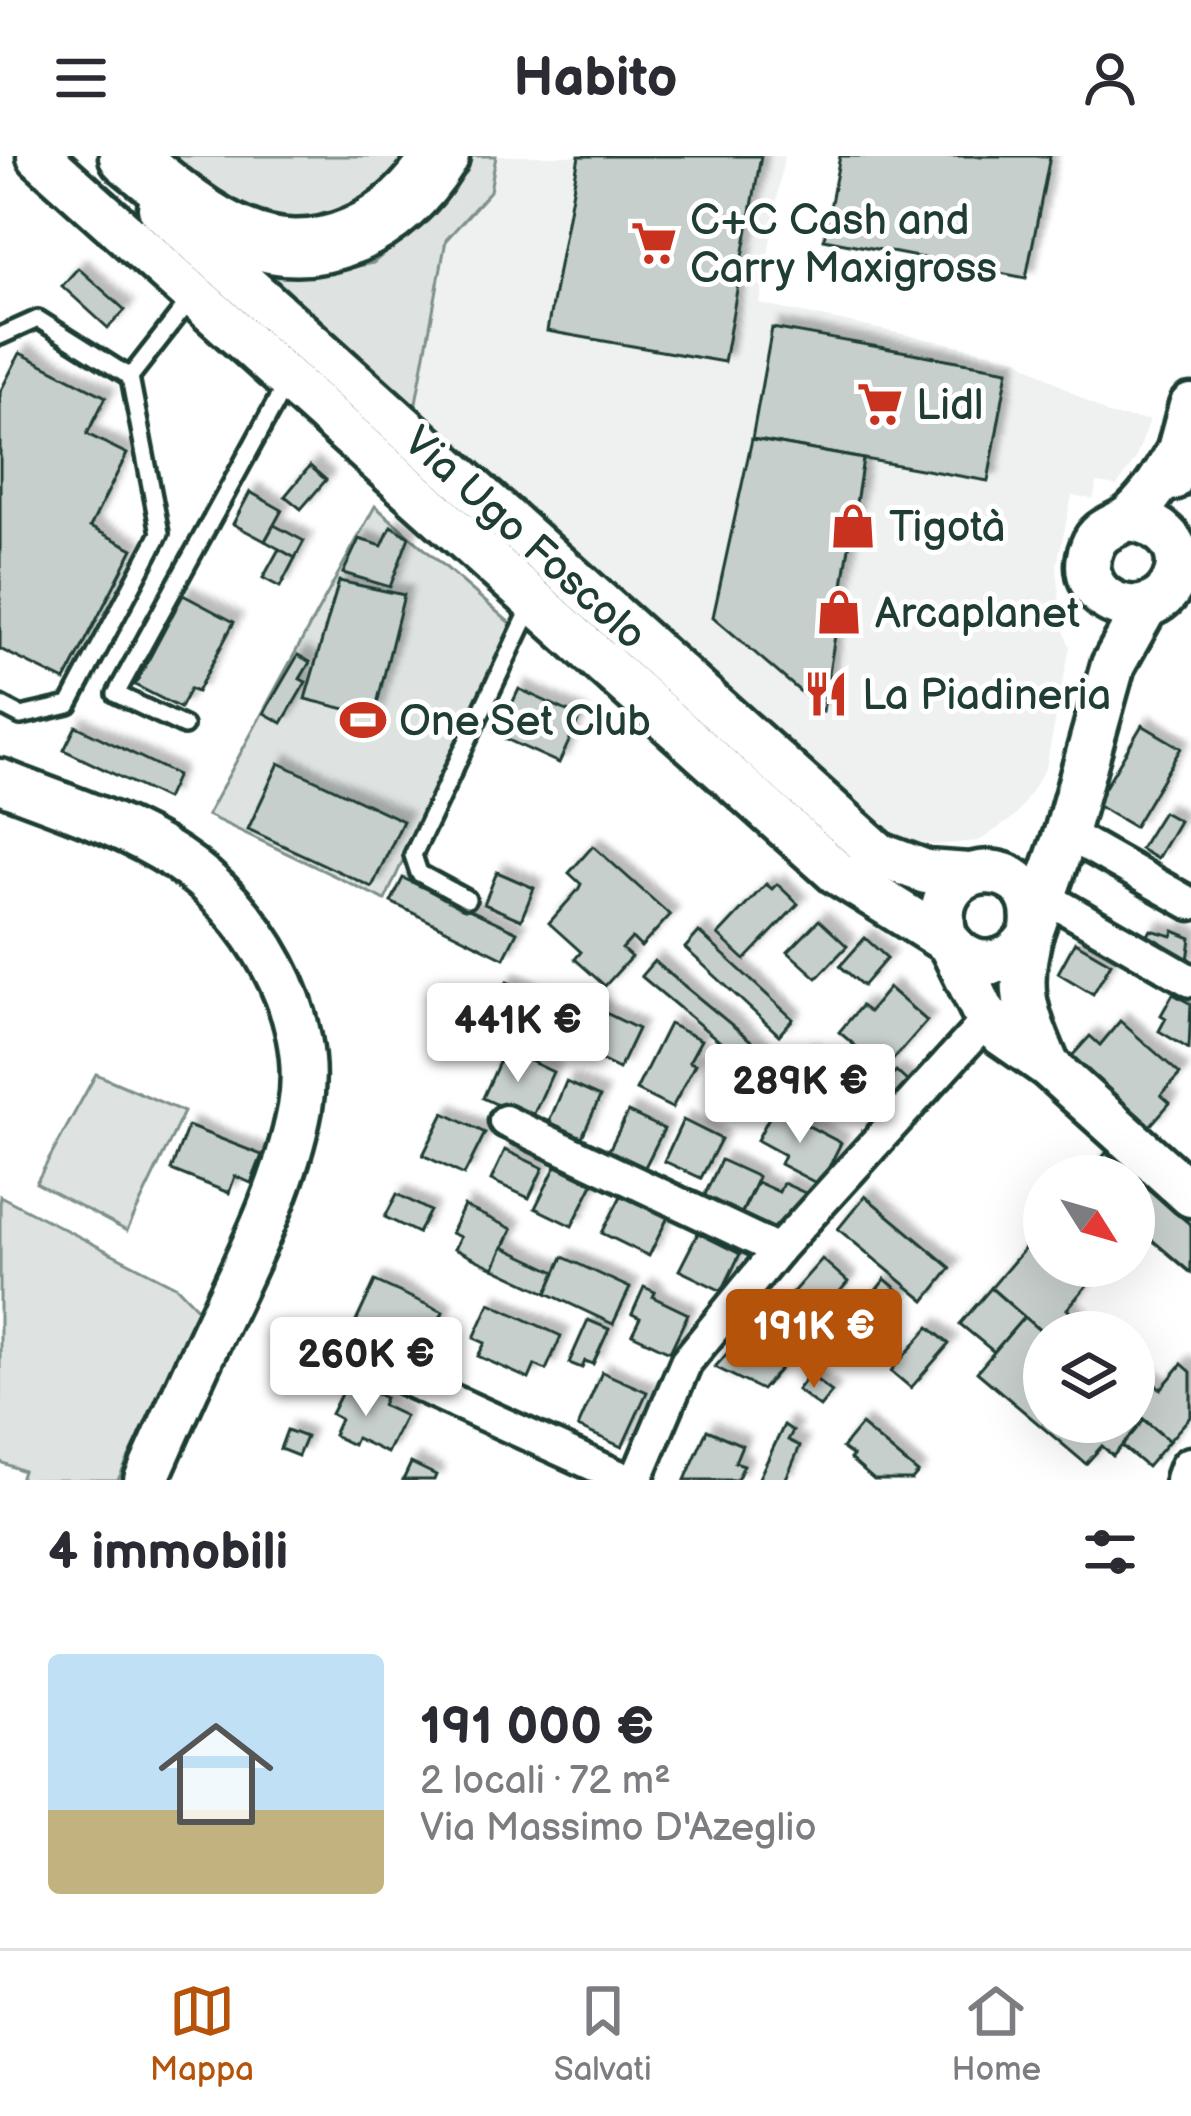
<!DOCTYPE html>
<html lang="it">
<meta charset="utf-8">
<style>
body{margin:0;font-family:"Balsamiq Sans",sans-serif;background:#f2f2f3;color:#2b2b33;height:100vh;display:flex;flex-direction:column;font-size:45px;white-space:nowrap}
*{box-sizing:border-box;margin:0}
p{font-size:39px;color:#7c7c81}
.icon{flex:none;width:66px;height:66px;fill:none;stroke:currentColor;stroke-width:2;stroke-linecap:round;stroke-linejoin:round}
.map{position:relative;height:1324px;overflow:hidden}
.panel{display:flex;flex-direction:column;background:#fff;flex:1}
.panel>*{flex:none}
.needle{width:78px;rotate:127deg}
.controls{position:absolute;left:1023px;top:999px;display:grid;gap:24px}
.controls a{display:grid;place-items:center;width:132px;height:132px;border-radius:50%;background:#fff;box-shadow:0 12px 48px #0002;font-size:60px}
.price{position:absolute;translate:-50% -102px;padding:0 27px;border-radius:12px;background:#fff;color:#222;font-size:39px;line-height:78px;filter:drop-shadow(0 3px 6px #0008)}
.price::after{content:'';position:absolute;left:50%;top:72px;width:36px;height:27px;margin-left:-18px;background:inherit;clip-path:polygon(0 0,100% 0,50% 100%)}
.price.active{background:#b45309;color:#fff}
ul{padding:0;list-style:none}
li{display:flex;align-items:center;gap:36px;height:300px;padding:0 48px}
li span{display:grid;place-items:center;flex:none;width:336px;height:240px;border-radius:12px;color:#555}
li>.icon{margin-inline-start:auto}
span .icon{width:144px;height:144px;fill:#fffc;stroke-width:1}
li b{font-size:51px}
h2{display:flex;justify-content:space-between;align-items:center;height:144px;padding:0 48px;font-size:51px}
header{display:flex;justify-content:space-between;align-items:center;height:156px;padding:0 48px;background:#fff;font-size:54px;font-weight:800}
.tabs{display:flex;justify-content:space-around;align-items:center;height:168px;border-top:3px solid #e1e1e2;background:#fff;font-size:33px;color:#7c7c81}
.tabs a{display:grid;justify-items:center;gap:6px}
.tabs .active{color:#b45309}
.map>svg:first-child{display:block}
</style>
<header><svg class="icon" aria-label="menu" viewBox="0 0 24 24"><path d="M4 6h16M4 12h16M4 18h16"/></svg>Habito<svg class="icon" aria-label="person" viewBox="0 0 24 24"><circle cx="12" cy="8" r="4"/><path d="M4 21q1-7 8-7t8 7"/></svg></header>
<div class="map">
<svg width="1191" height="1324" viewBox="0 0 1191 1324">
<defs>
<filter id="shadow"><feDropShadow dx="8" dy="-8" stdDeviation="3" flood-color="#0004"/></filter>
</defs>
<rect width="100%" height="100%" fill="#fff"/>
<filter id="ink" filterUnits="userSpaceOnUse"><feTurbulence type="fractalNoise" baseFrequency=".00833" numOctaves="2"/><feDisplacementMap in="SourceGraphic" scale="24" xChannelSelector="R" yChannelSelector="G"/><feConvolveMatrix kernelMatrix="1 2 1 2 8 2 1 2 1" color-interpolation-filters="sRGB"/></filter>
<g filter="url(#ink)">
<path fill="#eef1f0" d="M496 0H784L760 148 1016 202 1111 260 1150 264 1135 304 1117 330 1097 327 1093 343 1072 340 1057 408 1061 465 1070 491 1046 611 1016 660 979 685 935 689 896 681 415 252 446 84 490 35Z"/>
<g fill="#dee3e2" stroke="#7e908b" stroke-width="3">
<path d="M144 0H418L367 54 283 78Z"/>
<path d="M463 0H496L490 35 446 84 415 252 265 119 319 117 373 107 430 59Z"/>
<path d="M375 350 511 468 385 744 207 659Z"/>
<path d="M96 918 184 956 127 1075 36 1027Z"/>
<path d="M0 1040 177 1131 200 1155 118 1324H20L23 1315 0 1306Z"/>
</g>
<g fill="#c7cfcc" stroke="#1f3d34" stroke-width="3" filter="url(#shadow)">
<path d="M579 0H761L724 206 547 175Z"/>
<path d="M840 0H1050L1026 122 824 83Z"/>
<path d="M78 112 125 154 108 172 62 130Z"/>
<path d="M772 172 1008 214 988 325 752 283Z"/>
<path d="M20 197 106 241 87 278 127 298 90 371 133 393 65 525 0 493V236Z"/>
<path d="M752 283 863 303 823 555 713 461Z"/>
<path d="M310 310 326 324 301 353 285 340Z"/>
<path d="M250 336 282 354 265 385 233 368Z"/>
<path d="M274 369 304 385 295 402 265 385Z"/>
<path d="M391 370 409 381 390 431 343 417 359 383 382 390Z"/>
<path d="M279 393 295 402 280 431 263 422Z"/>
<path d="M339 425 404 439 374 560 305 543Z"/>
<path d="M183 439 234 466 197 536 190 533 180 552 135 529Z"/>
<path d="M298 499 310 506 300 523 306 526 282 567 264 557Z"/>
<path d="M519 533 580 561 559 607 497 579Z"/>
<path d="M1142 569 1181 592 1134 671 1095 648Z"/>
<path d="M76 570 177 619 166 643 64 594Z"/>
<path d="M279 607 403 665 372 731 248 673Z"/>
<path d="M1163 656 1179 665 1157 703 1140 693Z"/>
<path d="M593 690 670 759 641 791 632 782 622 793 631 801 605 830 575 803 581 796 549 767 578 734 581 728 569 717Z"/>
<path d="M497 716 534 732 521 764 484 748Z"/>
<path d="M403 722 517 776 504 802 391 746Z"/>
<path d="M766 728 772 733 777 728 798 748 745 804 718 779Z"/>
<path d="M819 764 847 790 817 822 788 796Z"/>
<path d="M1151 774 1172 780 1174 775 1191 782 1187 812 1144 786Z"/>
<path d="M699 776 793 863 779 879 685 792Z"/>
<path d="M865 782 887 802 863 830 840 810Z"/>
<path d="M1075 786 1111 807 1093 838 1058 817Z"/>
<path d="M654 805 761 893 748 909 641 820Z"/>
<path d="M507 826 559 848 543 884 530 879 524 893 498 882 503 870 490 864Z"/>
<path d="M889 832 927 865 884 914 839 876 861 850 869 856Z"/>
<path d="M1173 838 1191 848 1189 893 1159 875 1166 862 1161 859Z"/>
<path d="M592 850 638 873 619 913 573 890Z"/>
<path d="M1120 865 1180 918 1161 939 1170 947 1150 970 1071 901 1090 880 1100 889Z"/>
<path d="M669 868 701 884 689 906 695 908 672 952 636 934Z"/>
<path d="M505 893 553 916 531 964 483 942Z"/>
<path d="M806 895 841 918 821 947 787 923Z"/>
<path d="M732 910 758 923 749 942 722 930Z"/>
<path d="M896 915 910 928 889 951 875 937Z"/>
<path d="M566 926 600 941 582 981 549 966Z"/>
<path d="M774 952 841 987 820 1029 780 1008 784 999 757 984Z"/>
<path d="M628 956 664 973 644 1013 608 996Z"/>
<path d="M444 957 485 977 464 1019 423 999Z"/>
<path d="M683 964 721 983 701 1022 664 1005Z"/>
<path d="M188 970 262 999 251 1027 235 1020 229 1037 171 1014Z"/>
<path d="M505 994 543 1012 529 1042 491 1024Z"/>
<path d="M1106 997 1133 1020H1087Z"/>
<path d="M721 1004 758 1021 738 1065 701 1047Z"/>
<path d="M556 1010 593 1028 572 1070 535 1052Z"/>
<path d="M1134 1021 1191 1069V1117L1137 1071 1134 1074Z"/>
<path d="M757 1026 779 1036 783 1027 814 1041 778 1082 738 1065Z"/>
<path d="M623 1036 669 1059 649 1100 602 1077Z"/>
<path d="M397 1038 430 1055 418 1077 385 1061Z"/>
<path d="M865 1040 951 1112 925 1145 838 1073Z"/>
<path d="M464 1050 512 1073 494 1112 454 1093 460 1081 451 1077Z"/>
<path d="M1044 1070V1110H1103L1067 1153 1093 1176 1044 1178 991 1132Z"/>
<path d="M698 1077 740 1098 722 1135 679 1114Z"/>
<path d="M503 1091 556 1116 547 1137 494 1112Z"/>
<path d="M563 1101 630 1132 613 1168 547 1137Z"/>
<path d="M822 1103 848 1126 811 1169 784 1146Z"/>
<path d="M885 1123 904 1139 848 1209 829 1194Z"/>
<path d="M375 1125 443 1156 421 1203 353 1172Z"/>
<path d="M644 1131 655 1136 653 1141 688 1158 670 1196 632 1178 640 1162 632 1158Z"/>
<path d="M991 1132 1024 1161 994 1196 960 1168Z"/>
<path d="M490 1147 561 1180 546 1214 535 1209 529 1223 478 1200 485 1187 474 1182Z"/>
<path d="M771 1148 808 1181 762 1234 715 1211Z"/>
<path d="M1024 1161 1044 1178V1266H1134V1255L1144 1264 1113 1300 1102 1290 1086 1308 977 1216Z"/>
<path d="M588 1164 609 1173 593 1208 585 1205 582 1212 569 1207Z"/>
<path d="M929 1171 949 1188 911 1232 891 1215Z"/>
<path d="M1182 1208 1191 1216V1260L1169 1285 1134 1255V1211L1161 1233Z"/>
<path d="M602 1216 647 1236 622 1291 578 1271Z"/>
<path d="M809 1218 832 1236 820 1251 797 1234Z"/>
<path d="M358 1229 385 1242 382 1249 405 1260 387 1297 356 1282 353 1289 333 1279 340 1263 331 1258 344 1232 354 1236Z"/>
<path d="M1144 1264 1169 1285 1147 1311 1122 1290Z"/>
<path d="M784 1269 793 1275 788 1284 800 1290 790 1314 785 1324H758Z"/>
<path d="M861 1269 918 1317 912 1324H874L850 1303 853 1300 842 1292Z"/>
<path d="M287 1274 306 1281 298 1300 280 1293Z"/>
<path d="M707 1274 742 1289 735 1306 744 1309 737 1324H685Z"/>
<path d="M411 1307 436 1319 434 1324H403Z"/>
</g>
<g fill="none" stroke-linecap="round" stroke-linejoin="round">
<g stroke="#1f3d34" stroke-width="24">
<g id="lane">
<path d="M0 180 38 163 130 221 160 377 69 549 21 560 0 549"/>
<path d="M130 221 191 143"/>
<path d="M184 570 116 538 287 226"/>
<path d="M467 743 419 717 413 699 532 449"/>
</g>
</g>
<g stroke="#1f3d34" stroke-width="39">
<g id="street">
<path d="M1066 677 1191 748"/>
<path d="M1030 732 1191 825"/>
<path d="M505 965 778 1094"/>
<path d="M326 1187 627 1324"/>
<path d="M636 1324 686 1206 778 1094 988 863"/>
</g>
</g>
<g stroke="#1f3d34" stroke-width="51">
<g id="secondary">
<path d="M39 0 836 716 948 786"/>
<path d="M160 52 880 699 926 716 969 719"/>
<path d="M1171 323 1191 250"/>
<path d="M1128 363C1159 365 1189 391 1174 425 1150 477 1070 445 1092 391 1100 370 1119 371 1133 358 1152 340 1164 320 1177 298"/>
<path d="M0 625C58 648 124 668 176 702 253 753 317 857 300 952 285 1033 245 1108 210 1182 188 1229 167 1277 146 1324"/>
<path d="M1032 773C1043 693 924 700 945 779 966 817 1011 815 1031 777L1066 677 1113 509 1146 450"/>
<path d="M1031 777C1015 835 1026 857 1048 910"/>
<path d="M950 788 982 853 999 876 1048 910 1191 1039"/>
<path d="M1187 1324 1191 1313"/>
</g>
</g>
<g stroke="#1f3d34" stroke-width="63">
<path id="highway" d="M127 0C196 56 261 119 354 79 392 63 420 34 441 0"/>
</g>
<use href="#lane" stroke="#fff" stroke-width="15"/>
<use href="#street" stroke="#fff" stroke-width="30"/>
<use href="#secondary" stroke="#fff" stroke-width="42"/>
<use href="#highway" stroke="#fff" stroke-width="54"/>
</g>
</g>
<defs>
<g id="supermarket-bare" transform="scale(3.6)"><path d="M-6-5.5h2.5l.6 2H6L4.5 2H-2.5L-4.4-4H-6ZM-1.5 3.2a1.3 1.3 0 1 0 .1 0ZM3 3.2a1.3 1.3 0 1 0 .1 0Z" fill="#c8321e" stroke="#fff" stroke-width="2.5" paint-order="stroke"/></g>
<g id="shop-bare" transform="scale(3.6)"><path d="M-5-2.5h2.3a2.7 3.5 0 0 1 5.4 0H5L5.5 6h-11ZM-1.5-2.5h3a1.5 2.3 0 0 0-3 0Z" fill="#c8321e" stroke="#fff" stroke-width="2.5" paint-order="stroke"/></g>
<g id="restaurant-bare" transform="scale(3.6)"><path d="M-5-6h1v4h1v-4h1v4h1v-4h1v5L-1.5 .5V6h-2V.5L-5-1ZM5-6V6H3V1.5H1.5Q1.5-4 5-6Z" fill="#c8321e" stroke="#fff" stroke-width="2.5" paint-order="stroke"/></g>
<g id="stadium-bare" transform="scale(3.6)"><path d="M0-5a6.5 5 0 1 0 0 10a6.5 5 0 1 0 0-10ZM-3.5-1.8h7v3.6h-7Z" fill="#c8321e" stroke="#fff" stroke-width="2.5" paint-order="stroke"/></g>
</defs>
<g fill-rule="evenodd">
<use href="#supermarket-bare" x="654" y="87"/>
<use href="#supermarket-bare" x="880" y="248"/>
<use href="#shop-bare" x="853" y="370"/>
<use href="#shop-bare" x="839" y="456"/>
<use href="#restaurant-bare" x="826" y="538"/>
<use href="#stadium-bare" x="363" y="564"/>
</g>
<g text-anchor="middle" stroke-width="10" stroke-linejoin="round" paint-order="stroke">
<g font-size="42" fill="#1f3d34" stroke="#fff" text-anchor="start">
<text x="690" y="78">C+C Cash and<tspan x="690" dy="48">Carry Maxigross</tspan></text>
<text x="916" y="263">Lidl</text>
<text x="889" y="385">Tigotà</text>
<text x="875" y="471">Arcaplanet</text>
<text x="862" y="553">La Piadineria</text>
<text x="399" y="579">One Set Club</text>
</g>
<g font-size="42" fill="#1f3d34" stroke="#fff">
<text transform="translate(526 381) rotate(42)" y="15">Via Ugo Foscolo</text>
</g>
</g>
</svg>
<div class="controls">
<a><svg class="needle" viewBox="-14 -14 28 28"><path d="M0-13l5 13h-10z" fill="#e53935"/><path d="M0 13l5-13h-10z" fill="#7c7c81"/></svg></a>
<a><svg class="icon" aria-label="layers" viewBox="0 0 24 24"><path d="M12 4l9 5-9 5-9-5zM3 14l9 5 9-5"/></svg></a>
</div>
<b class="price" style="left:518px;top:929px">441K €</b>
<b class="price" style="left:800px;top:990px">289K €</b>
<b class="price active" style="left:814px;top:1235px">191K €</b>
<b class="price" style="left:366px;top:1263px">260K €</b>
</div>
<section class="panel">
<h2>4 immobili<svg class="icon" aria-label="filters" viewBox="0 0 24 24"><path d="M4 7h16M4 17h16"/><circle cx="9" cy="7" r="2"/><circle cx="15" cy="17" r="2"/></svg></h2>
<ul>
<li><span style="background:linear-gradient(#bfe0f5 65%,#c2b280 0)"><svg class="icon" aria-label="home" viewBox="0 0 24 24"><path d="M3 11l9-7 9 7M6 9v11h12V9"/></svg></span><div><b>191 000 €</b><p>2 locali · 72 m²</p><p>Via Massimo D'Azeglio</p></div></li>
</ul>
</section>
<nav class="tabs">
<a class="active"><svg class="icon" aria-label="map" viewBox="0 0 24 24"><path d="M3 6l6-2 6 2 6-2v14l-6 2-6-2-6 2zM9 4v14M15 6v14"/></svg>Mappa</a>
<a><svg class="icon" aria-label="saved" viewBox="0 0 24 24"><path d="M7 4h10v16l-5-4-5 4z"/></svg>Salvati</a>
<a><svg class="icon" aria-label="home" viewBox="0 0 24 24"><path d="M3 11l9-7 9 7M6 9v11h12V9"/></svg>Home</a>
</nav>
